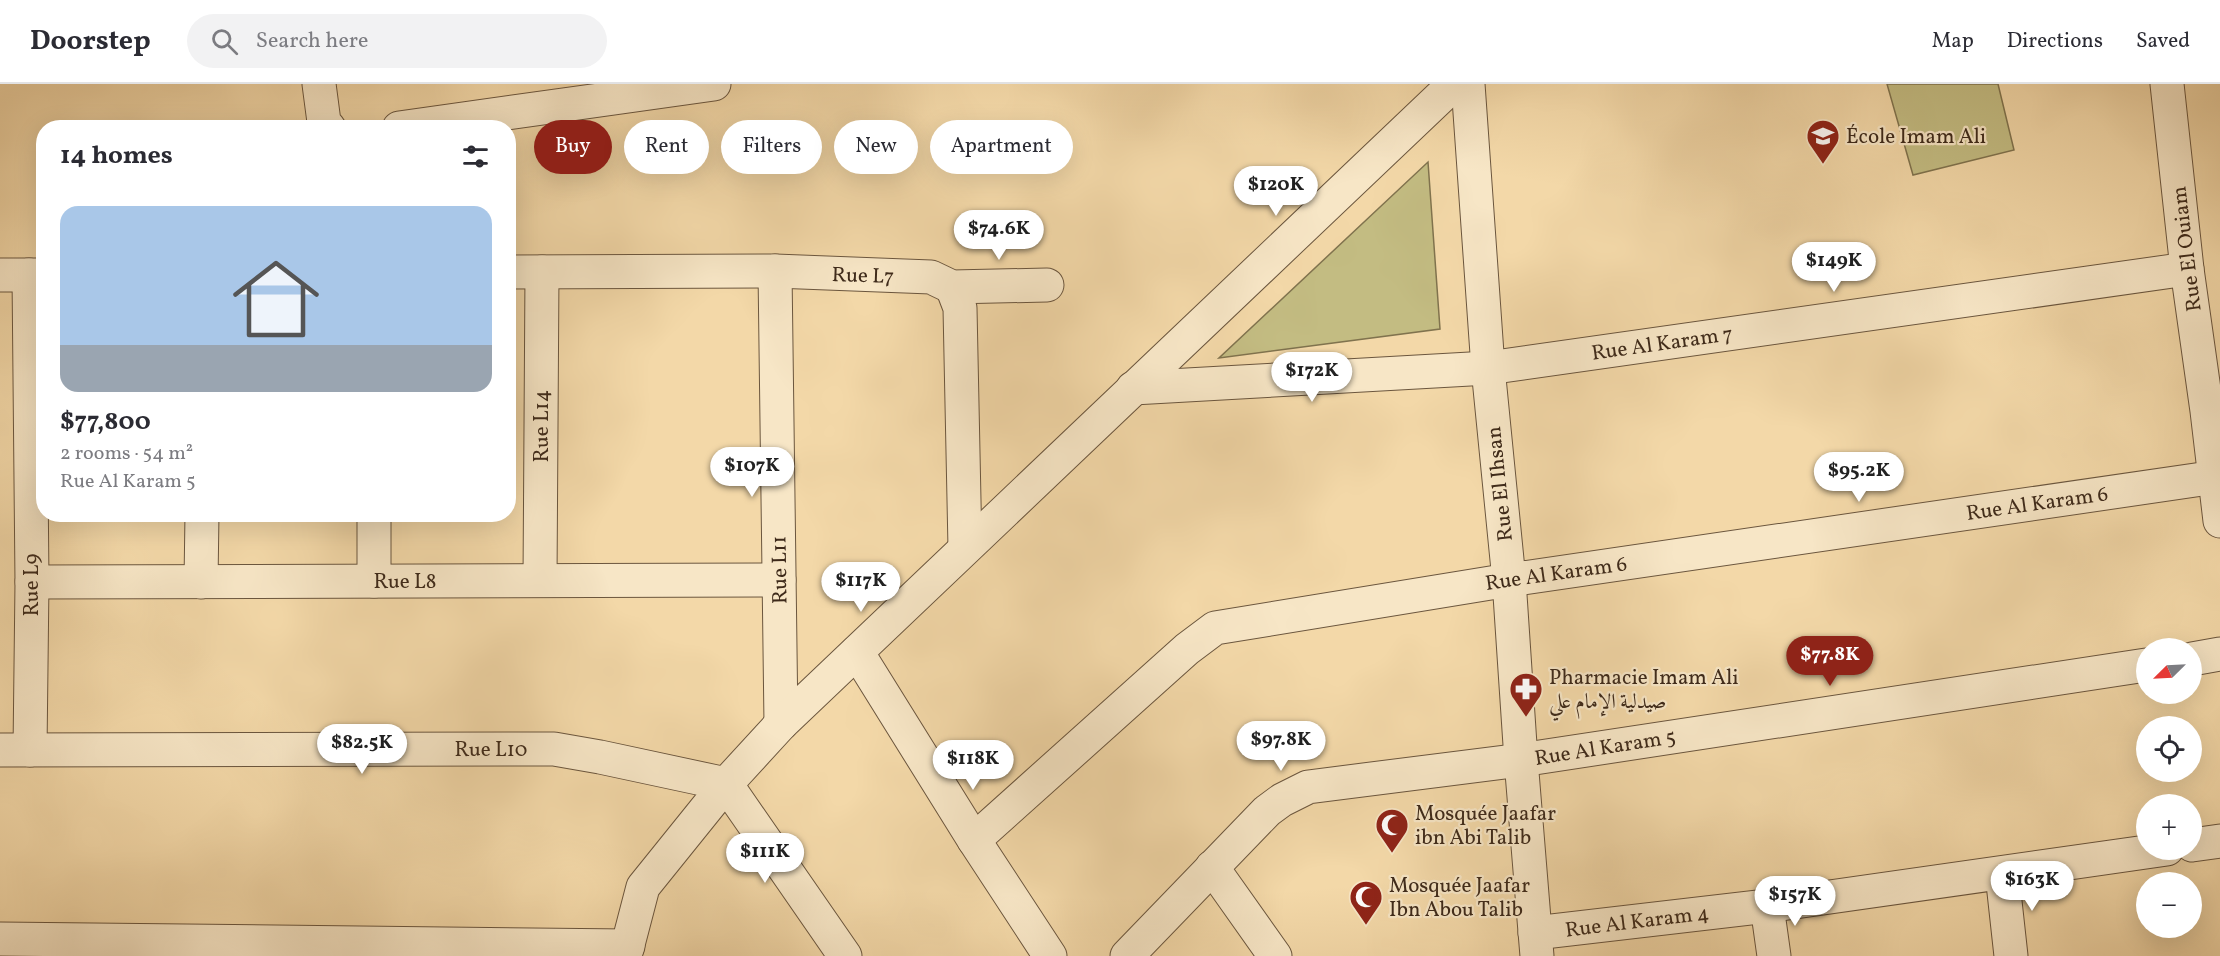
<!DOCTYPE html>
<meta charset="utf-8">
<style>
body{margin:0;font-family:Vollkorn,Amiri,serif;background:#f2f2f3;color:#2b2b33;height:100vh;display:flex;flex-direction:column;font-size:22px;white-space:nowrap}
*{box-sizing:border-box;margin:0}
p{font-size:20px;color:#7c7c81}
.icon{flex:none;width:33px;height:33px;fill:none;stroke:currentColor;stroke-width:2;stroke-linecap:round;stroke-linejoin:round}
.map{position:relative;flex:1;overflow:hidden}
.sheet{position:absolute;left:36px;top:36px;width:480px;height:402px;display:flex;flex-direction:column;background:#fff;border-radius:24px;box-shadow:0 6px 24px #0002}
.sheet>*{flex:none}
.banner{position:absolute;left:534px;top:36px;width:570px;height:54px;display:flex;gap:12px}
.needle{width:39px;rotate:246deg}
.controls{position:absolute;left:2136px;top:554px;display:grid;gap:12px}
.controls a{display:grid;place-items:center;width:66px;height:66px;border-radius:50%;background:#fff;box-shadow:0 6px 24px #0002;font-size:30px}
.price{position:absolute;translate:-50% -51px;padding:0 14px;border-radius:21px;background:#fff;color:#222;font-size:20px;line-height:39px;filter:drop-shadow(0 2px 3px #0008)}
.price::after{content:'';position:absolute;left:50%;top:36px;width:18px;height:14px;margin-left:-9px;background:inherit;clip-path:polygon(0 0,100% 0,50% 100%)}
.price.selected{background:#8f2418;color:#fff}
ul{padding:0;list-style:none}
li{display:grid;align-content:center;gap:12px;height:318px;padding:0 24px}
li+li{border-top:2px solid #e1e1e2}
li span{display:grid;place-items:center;height:186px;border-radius:18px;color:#555}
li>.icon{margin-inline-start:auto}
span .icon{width:108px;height:108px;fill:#fffc;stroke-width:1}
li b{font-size:26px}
h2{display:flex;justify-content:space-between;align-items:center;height:72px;padding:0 24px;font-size:26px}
.chip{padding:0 21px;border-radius:27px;background:#fff;box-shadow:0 6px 24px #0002;font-size:21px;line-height:54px}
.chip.selected{background:#8f2418;color:#fff}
header{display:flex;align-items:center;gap:36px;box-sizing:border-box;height:84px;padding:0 30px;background:#fff;border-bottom:2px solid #e1e1e2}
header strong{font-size:28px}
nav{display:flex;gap:33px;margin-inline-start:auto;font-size:21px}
.search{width:420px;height:54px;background:#f2f2f3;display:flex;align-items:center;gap:15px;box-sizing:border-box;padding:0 21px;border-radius:33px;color:#7c7c81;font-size:22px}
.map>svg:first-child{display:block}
</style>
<header>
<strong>Doorstep</strong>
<div class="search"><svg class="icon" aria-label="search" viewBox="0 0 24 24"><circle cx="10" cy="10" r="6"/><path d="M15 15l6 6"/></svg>Search here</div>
<nav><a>Map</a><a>Directions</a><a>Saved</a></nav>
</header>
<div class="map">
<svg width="2220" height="872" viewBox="0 0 2220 872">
<rect width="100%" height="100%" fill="#f3d8a8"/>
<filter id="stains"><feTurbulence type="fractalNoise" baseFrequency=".00333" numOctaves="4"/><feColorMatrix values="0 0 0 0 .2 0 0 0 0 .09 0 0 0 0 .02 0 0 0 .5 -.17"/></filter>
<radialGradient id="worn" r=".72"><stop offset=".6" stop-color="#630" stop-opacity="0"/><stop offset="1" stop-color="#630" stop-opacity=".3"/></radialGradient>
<g fill="#c3bc82" stroke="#80734e" stroke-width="1.5">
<path d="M1887 0H1998L2014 66 1913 91Z"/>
<path d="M1428 78 1440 245 1219 274Z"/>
</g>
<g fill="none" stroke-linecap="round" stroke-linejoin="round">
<g stroke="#6b563e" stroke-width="35">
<g id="street">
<path d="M319 0 324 38 329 44"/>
<path d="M1468 0 1488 284 1509 496 1521 676 1537 872"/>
<path d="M2167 0 2187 185 2207 327 2220 437"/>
<path d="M399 44 714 0"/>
<path d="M775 187 781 640"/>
<path d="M508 188 775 187 931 193 952 203 1047 201"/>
<path d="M0 191H44"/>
<path d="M29 191 32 498 30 666"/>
<path d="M952 203 960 224 965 464"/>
<path d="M1133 304 1488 284 2187 185"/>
<path d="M540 496 542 188"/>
<path d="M374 497V430"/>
<path d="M32 498 779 496"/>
<path d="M201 498 202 430"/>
<path d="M857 568 974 756 1050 872"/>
<path d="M2192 575 2220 570"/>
<path d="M0 666 554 665 600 673 726 700 845 872"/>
<path d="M974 756 1187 565 1215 544 1509 496 2216 393"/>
<path d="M2192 761 2220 757"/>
<path d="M1212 783 1275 872"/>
<path d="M2002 790 2011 872"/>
<path d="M1767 822 1774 872"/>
<path d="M1535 849 1767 822 2167 765"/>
<path d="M0 855 628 862"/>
<path d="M625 872 643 803 726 700 781 640 1454 0"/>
<path d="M1127 872 1267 727 1282 716 1308 703 1521 676 2146 581"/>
</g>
</g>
<use href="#street" stroke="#f7e6c6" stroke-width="33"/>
</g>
<defs>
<g id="school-pin" transform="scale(1.725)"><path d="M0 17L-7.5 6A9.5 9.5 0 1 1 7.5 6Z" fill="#8f2418" stroke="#f7e6c6"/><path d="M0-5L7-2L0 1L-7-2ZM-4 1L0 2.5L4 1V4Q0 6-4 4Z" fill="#fff"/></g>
<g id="pharmacy-pin" transform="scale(1.725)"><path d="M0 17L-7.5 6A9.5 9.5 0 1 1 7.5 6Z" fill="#8f2418" stroke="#f7e6c6"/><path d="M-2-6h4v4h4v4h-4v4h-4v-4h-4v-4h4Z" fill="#fff"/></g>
<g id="mosque-pin" transform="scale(1.725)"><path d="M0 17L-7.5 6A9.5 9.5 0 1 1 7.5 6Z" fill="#8f2418" stroke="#f7e6c6"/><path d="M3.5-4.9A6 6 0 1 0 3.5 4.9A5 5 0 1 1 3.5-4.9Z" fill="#fff"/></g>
</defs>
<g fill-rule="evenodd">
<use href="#school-pin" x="1823" y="52"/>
<use href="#pharmacy-pin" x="1526" y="605"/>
<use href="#mosque-pin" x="1392" y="741"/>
<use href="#mosque-pin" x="1366" y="813"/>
</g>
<g text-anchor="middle" stroke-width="4.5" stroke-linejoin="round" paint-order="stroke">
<g font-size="21" fill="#3e2a1a" stroke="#f7e6c6" text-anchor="start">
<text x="1846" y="59">École Imam Ali</text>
<text x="1549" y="600">Pharmacie Imam Ali<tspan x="1549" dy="24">صيدلية الإمام علي</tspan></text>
<text x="1415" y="736">Mosquée Jaafar<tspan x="1415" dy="24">ibn Abi Talib</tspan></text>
<text x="1389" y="808">Mosquée Jaafar<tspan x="1389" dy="24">Ibn Abou Talib</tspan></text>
</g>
<g font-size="21" fill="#3e2a1a" stroke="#f7e6c6">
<text transform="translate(2186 165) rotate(-97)" y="7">Rue El Ouiam</text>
<text transform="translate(863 191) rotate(2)" y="7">Rue L7</text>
<text transform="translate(1662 259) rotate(-8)" y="7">Rue Al Karam 7</text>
<text transform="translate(541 342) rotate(-90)" y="7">Rue L14</text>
<text transform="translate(1499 400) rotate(-96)" y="7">Rue El Ihsan</text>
<text transform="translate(2037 419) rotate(-8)" y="7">Rue Al Karam 6</text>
<text transform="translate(779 486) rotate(-91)" y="7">Rue L11</text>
<text transform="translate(1556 489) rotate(-8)" y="7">Rue Al Karam 6</text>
<text x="405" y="504">Rue L8</text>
<text transform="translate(31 501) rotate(-90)" y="7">Rue L9</text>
<text transform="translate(1605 663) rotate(-9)" y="7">Rue Al Karam 5</text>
<text x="491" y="672">Rue L10</text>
<text transform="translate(1637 837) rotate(-7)" y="7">Rue Al Karam 4</text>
</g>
</g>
<rect width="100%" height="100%" filter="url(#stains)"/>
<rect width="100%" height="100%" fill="url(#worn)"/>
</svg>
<div class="controls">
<a><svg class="needle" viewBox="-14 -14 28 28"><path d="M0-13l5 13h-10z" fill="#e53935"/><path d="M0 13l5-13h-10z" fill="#7c7c81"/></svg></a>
<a><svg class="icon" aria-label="locate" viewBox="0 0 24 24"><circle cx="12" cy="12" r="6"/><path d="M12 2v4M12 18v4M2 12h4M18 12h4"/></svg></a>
<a>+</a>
<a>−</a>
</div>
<b class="price" style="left:1276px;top:133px">$120K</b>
<b class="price" style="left:999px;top:177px">$74.6K</b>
<b class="price" style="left:1834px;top:209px">$149K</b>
<b class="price" style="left:1312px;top:319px">$172K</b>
<b class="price" style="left:752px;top:414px">$107K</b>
<b class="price" style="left:1859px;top:419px">$95.2K</b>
<b class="price" style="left:861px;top:529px">$117K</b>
<b class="price selected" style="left:1830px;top:603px">$77.8K</b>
<b class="price" style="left:1281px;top:688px">$97.8K</b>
<b class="price" style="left:362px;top:691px">$82.5K</b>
<b class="price" style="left:973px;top:707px">$118K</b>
<b class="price" style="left:765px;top:800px">$111K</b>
<b class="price" style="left:2032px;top:828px">$163K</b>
<b class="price" style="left:1795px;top:843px">$157K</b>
<div class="banner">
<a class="chip selected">Buy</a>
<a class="chip">Rent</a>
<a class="chip">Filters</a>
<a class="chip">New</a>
<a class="chip">Apartment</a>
</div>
<section class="sheet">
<h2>14 homes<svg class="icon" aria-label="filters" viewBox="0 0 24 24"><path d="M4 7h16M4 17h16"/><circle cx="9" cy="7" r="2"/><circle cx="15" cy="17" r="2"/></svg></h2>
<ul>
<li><span style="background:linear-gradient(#a9c7e8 75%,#9aa5b1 0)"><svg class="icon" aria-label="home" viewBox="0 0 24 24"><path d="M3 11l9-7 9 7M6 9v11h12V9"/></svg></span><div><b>$77,800</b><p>2 rooms · 54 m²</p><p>Rue Al Karam 5</p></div></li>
</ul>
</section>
</div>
